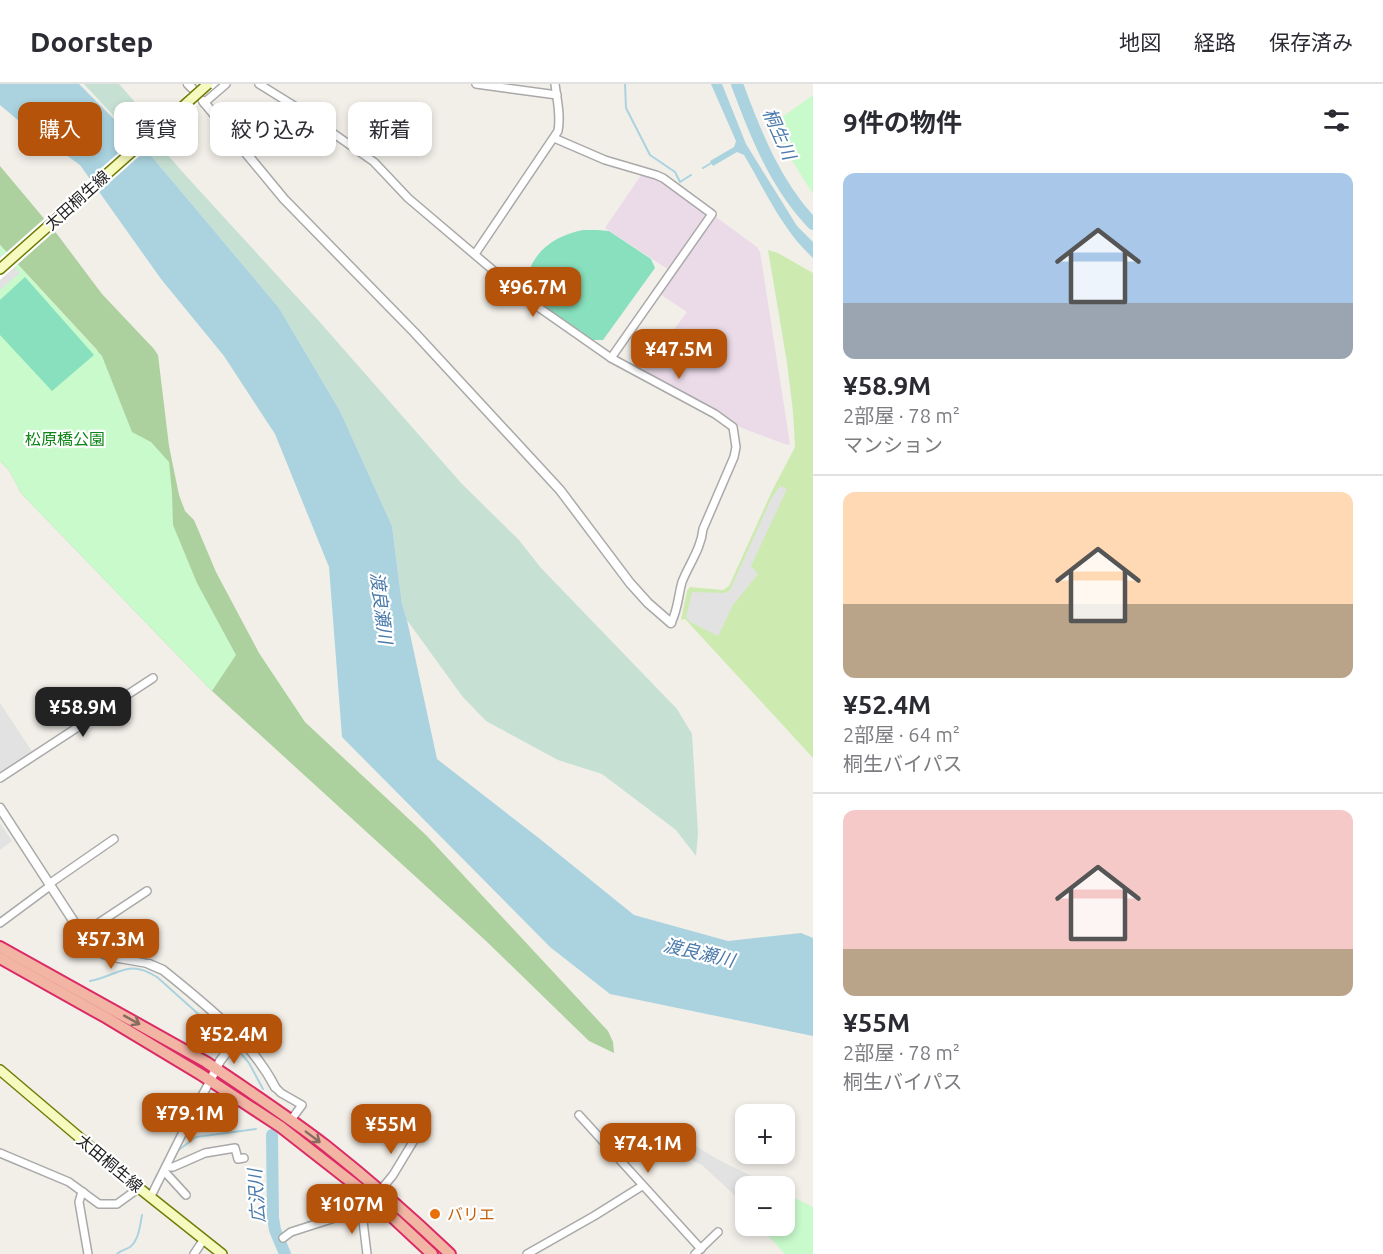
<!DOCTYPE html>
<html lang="ja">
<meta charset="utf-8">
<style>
body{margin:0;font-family:Ubuntu,"Noto Sans JP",sans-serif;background:#f2f2f3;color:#2b2b33;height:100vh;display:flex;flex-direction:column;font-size:22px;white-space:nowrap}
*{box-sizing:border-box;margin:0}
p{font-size:20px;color:#7c7c81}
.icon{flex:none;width:33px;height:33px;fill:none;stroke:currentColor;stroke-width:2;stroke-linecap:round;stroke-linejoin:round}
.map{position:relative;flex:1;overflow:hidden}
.sheet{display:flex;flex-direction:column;background:#fff;width:570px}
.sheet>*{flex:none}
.top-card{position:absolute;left:18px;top:18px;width:570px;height:54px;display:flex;gap:12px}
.buttons{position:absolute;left:735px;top:1020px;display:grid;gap:12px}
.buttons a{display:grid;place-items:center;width:60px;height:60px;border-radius:12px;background:#fff;box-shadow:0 3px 9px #0003;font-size:30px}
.price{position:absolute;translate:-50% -51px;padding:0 14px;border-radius:12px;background:#b45309;color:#fff;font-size:20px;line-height:39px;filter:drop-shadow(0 2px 3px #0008)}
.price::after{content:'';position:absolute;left:50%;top:36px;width:18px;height:14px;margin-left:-9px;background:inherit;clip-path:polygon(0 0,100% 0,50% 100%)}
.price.active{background:#222;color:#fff}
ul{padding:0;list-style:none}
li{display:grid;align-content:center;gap:12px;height:318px;padding:0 30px}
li+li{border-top:2px solid #e1e1e2}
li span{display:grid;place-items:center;height:186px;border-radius:12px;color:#555}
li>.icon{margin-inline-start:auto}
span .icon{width:108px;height:108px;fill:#fffc;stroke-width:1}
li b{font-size:26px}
h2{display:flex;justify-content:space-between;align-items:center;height:72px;padding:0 30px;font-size:26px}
.pill{padding:0 21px;border-radius:12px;background:#fff;box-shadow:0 3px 9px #0003;font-size:21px;line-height:54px}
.pill.active{background:#b45309;color:#fff}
header{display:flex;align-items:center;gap:36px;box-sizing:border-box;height:84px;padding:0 30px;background:#fff;border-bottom:2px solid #e1e1e2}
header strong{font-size:28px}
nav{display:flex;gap:33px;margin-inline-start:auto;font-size:21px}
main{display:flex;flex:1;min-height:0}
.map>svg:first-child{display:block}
</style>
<header>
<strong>Doorstep</strong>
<nav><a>地図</a><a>経路</a><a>保存済み</a></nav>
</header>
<main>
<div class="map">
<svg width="813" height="1170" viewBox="0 0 813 1170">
<rect width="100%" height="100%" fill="#f2efe9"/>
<g fill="#ebdbe8">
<path d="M642 90 656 95 707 130V133L669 186 605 144Z"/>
<path d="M716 133 757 163 760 168 790 360 787 361 742 344 706 321 643 287 687 228 660 210Z"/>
</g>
<path fill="#cdebb0" d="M768 166 778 169 813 189V674L685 535 681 536 687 507 690 503 723 506 729 502 772 407 795 363 793 328 787 279Z"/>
<path fill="#add19e" d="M0 82 57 150 102 210 154 265 158 271 169 362 179 411 185 427 194 436 216 488 259 569 305 638 426 751 608 947 613 958 614 969 589 957 485 856 212 607 21 409 9 386 0 377V251L98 267 0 161Z"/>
<path fill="#c6e0d4" d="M84 0H119L134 17V33L188 94 318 236 462 400 519 456 541 484 677 625 692 650 698 749 696 772 676 746 602 690 558 676 486 637 462 612 407 536 402 520 392 442 340 327 279 224 153 74Z"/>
<g fill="#c8facc">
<path d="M813 11V110L791 75 771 41Z"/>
<path d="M0 161 102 272 132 348 151 358 169 378 172 409 173 441 197 499 236 571 212 607 21 409 9 386 0 377Z"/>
<path d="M785 1109 813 1123V1170H785L759 1142H784Z"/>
</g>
<g fill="#88e0be">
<path d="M583 146H597L609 147 651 175 655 184 603 256H592L520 205C526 195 529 184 535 175 546 158 564 150 583 146Z"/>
<path d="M25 193 94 271 52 307 0 251V216Z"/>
</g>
<g fill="#e2e2e2">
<path d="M3 170 20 189 0 206V173Z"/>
<path d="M780 402 787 405 751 482 758 490 733 521 718 552 690 538 686 533 692 508 725 509 730 506 771 415Z"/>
<path d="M0 619 33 669 0 691Z"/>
<path d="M0 739 12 757 0 766Z"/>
<path d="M660 1040 717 1075 761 1097 756 1102H746L745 1113 741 1117 702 1081 693 1077Z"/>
</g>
<g fill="#aad3df">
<path d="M0 0H79L153 74 279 224 340 327 392 442 402 520 407 536 437 675 540 755 634 831 728 857 801 849 813 854V952L610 910 550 863 342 653 329 483 275 350 224 272 161 195 80 81 19 37 0 21Z"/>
<path d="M711 0H722L746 60 797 142 813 158V174C782 146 765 106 744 71L737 68 713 82 710 77 734 63 736 57Z"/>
</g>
<g fill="#fff">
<path d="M197 0H221L194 24 184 12Z"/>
<path d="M170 23 181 35 0 196V174Z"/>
</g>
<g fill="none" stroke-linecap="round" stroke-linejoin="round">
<g stroke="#aad3df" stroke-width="2">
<path d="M625 0 626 24 650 71 675 88 680 98 691 91"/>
<path d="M703 84 713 78"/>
<path d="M90 897C118 892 127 874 157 893L225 954"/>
<path d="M238 966 249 979 263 1005"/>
<path d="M176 1068 196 1053 256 1045"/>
<path d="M151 1105 155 1095 163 1081"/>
<path d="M117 1170C121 1166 125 1166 130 1163 139 1156 140 1141 142 1131"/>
</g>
<g stroke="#aad3df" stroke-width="12">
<path d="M737 0C755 49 776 102 813 140"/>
<path d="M272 1051 273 1134 275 1146 285 1170"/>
</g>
<g stroke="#a9a9a9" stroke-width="10">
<g id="minor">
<path d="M259 0 296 23 374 78 408 114 514 204 538 223 611 274 715 330 733 343 736 363 734 373 703 445C701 465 689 480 682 498 678 512 678 526 671 539"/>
<path d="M476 0 557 11"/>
<path d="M204 19 226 0"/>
<path d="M554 54 605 76 656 91 663 94 712 130 611 274"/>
<path d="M475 170 558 47C561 31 557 16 555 0"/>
<path d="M0 694 153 594"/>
<path d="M49 800 114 755"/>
<path d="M0 839 50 802"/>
<path d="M82 850 147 807"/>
<path d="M89 861C106 877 127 874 149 880"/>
<path d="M275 1003 281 1009 302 1021 291 1036"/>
<path d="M579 1031 701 1165"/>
<path d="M0 1069 69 1098 99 1120H117L139 1104"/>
<path d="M166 1083H173L205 1069 235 1064 238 1075 244 1074"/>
<path d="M164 1087 186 1111"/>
<path d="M83 1108 81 1111 79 1118 88 1170"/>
<path d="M151 1112 190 1034 210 997"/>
<path d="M362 1129 367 1170"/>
<path d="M283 1154 291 1148 341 1132 362 1129 393 1091 419 1048"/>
<path d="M194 1170 204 1155"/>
<path d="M527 1170 594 1132 642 1102"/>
<path d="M695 1170 718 1148"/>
</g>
</g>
<g stroke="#a9a9a9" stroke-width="11">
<g id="tertiary">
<path d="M188 0 192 4"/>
<path d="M203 17 284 115 414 248 560 406 630 499 648 519 671 539"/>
<path d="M0 724 89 861"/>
<path d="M149 880 163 886C205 920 250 955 275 1003"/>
<path d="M210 997 220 977 239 952"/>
</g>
</g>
<g stroke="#707d05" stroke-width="12">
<g id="secondary">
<path d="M0 185 189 17"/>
<path d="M0 986 139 1104 222 1170"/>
</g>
</g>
<g stroke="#dc2a67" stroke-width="14">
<g id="trunk">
<path d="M0 863 206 978C246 1005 287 1032 326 1062 369 1096 410 1132 450 1170"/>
<path d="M0 874 107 934 200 990 281 1043 373 1115 432 1170"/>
</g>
</g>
<use href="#minor" stroke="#fff" stroke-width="7"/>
<use href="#tertiary" stroke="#fff" stroke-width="8"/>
<use href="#secondary" stroke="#f7fabf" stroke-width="9"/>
<use href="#trunk" stroke="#f2b4a3" stroke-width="10"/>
<g stroke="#707d05" stroke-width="12" stroke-linecap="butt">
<path id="secondary-bridge" d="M189 17 208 0"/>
</g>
<use href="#secondary-bridge" stroke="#f7fabf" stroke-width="9"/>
</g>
<defs><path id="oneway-shaft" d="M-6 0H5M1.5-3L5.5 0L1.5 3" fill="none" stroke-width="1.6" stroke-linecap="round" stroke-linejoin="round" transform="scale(1.5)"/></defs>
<g stroke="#8a6b62">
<use href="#oneway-shaft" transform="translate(132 936) rotate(29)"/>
<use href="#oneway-shaft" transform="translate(313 1053) rotate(37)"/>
</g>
<circle fill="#e8710a" stroke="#fff" stroke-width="2" cx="435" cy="1130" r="6"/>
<g text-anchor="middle" stroke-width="4.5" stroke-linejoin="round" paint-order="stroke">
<g font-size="16" fill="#222" stroke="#fff">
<text transform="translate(77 116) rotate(-42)" y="6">太田桐生線</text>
<text transform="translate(110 1079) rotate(40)" y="6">太田桐生線</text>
</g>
<g font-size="16" fill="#0c8416" stroke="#fff">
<text x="65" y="361">松原橋公園</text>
</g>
<g font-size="16" fill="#c56008" stroke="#fff" text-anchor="start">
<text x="447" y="1136">バリエ</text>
</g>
<g font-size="18" font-style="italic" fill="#4a7aab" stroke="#fff">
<text transform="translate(779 50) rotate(66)" y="6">桐生川</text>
<text transform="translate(381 524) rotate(83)" y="6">渡良瀬川</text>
<text transform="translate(699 869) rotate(13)" y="6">渡良瀬川</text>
<text transform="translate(257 1112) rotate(-94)" y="6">広沢川</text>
</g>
</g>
</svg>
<div class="buttons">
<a>+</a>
<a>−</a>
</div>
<b class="price" style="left:533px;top:234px">¥96.7M</b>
<b class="price" style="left:679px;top:296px">¥47.5M</b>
<b class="price active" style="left:83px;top:654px">¥58.9M</b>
<b class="price" style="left:111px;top:886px">¥57.3M</b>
<b class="price" style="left:234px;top:981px">¥52.4M</b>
<b class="price" style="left:190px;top:1060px">¥79.1M</b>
<b class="price" style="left:391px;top:1071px">¥55M</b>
<b class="price" style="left:648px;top:1090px">¥74.1M</b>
<b class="price" style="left:352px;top:1151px">¥107M</b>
<div class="top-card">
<a class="pill active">購入</a>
<a class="pill">賃貸</a>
<a class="pill">絞り込み</a>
<a class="pill">新着</a>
</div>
</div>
<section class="sheet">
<h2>9件の物件<svg class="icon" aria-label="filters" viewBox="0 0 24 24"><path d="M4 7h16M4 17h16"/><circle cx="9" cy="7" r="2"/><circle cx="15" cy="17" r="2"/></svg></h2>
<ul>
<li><span style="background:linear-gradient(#a9c7e8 70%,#9aa5b1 0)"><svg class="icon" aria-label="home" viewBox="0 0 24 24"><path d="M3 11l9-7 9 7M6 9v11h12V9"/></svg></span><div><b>¥58.9M</b><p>2部屋 · 78 m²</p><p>マンション</p></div></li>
<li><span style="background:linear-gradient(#ffd9b3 60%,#b9a48a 0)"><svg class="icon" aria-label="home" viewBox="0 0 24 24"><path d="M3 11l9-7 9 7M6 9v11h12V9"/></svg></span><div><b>¥52.4M</b><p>2部屋 · 64 m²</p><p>桐生バイパス</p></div></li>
<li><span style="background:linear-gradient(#f6c9c9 75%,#b9a48a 0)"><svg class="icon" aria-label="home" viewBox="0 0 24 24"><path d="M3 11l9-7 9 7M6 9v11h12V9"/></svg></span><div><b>¥55M</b><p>2部屋 · 78 m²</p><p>桐生バイパス</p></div></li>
</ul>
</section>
</main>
